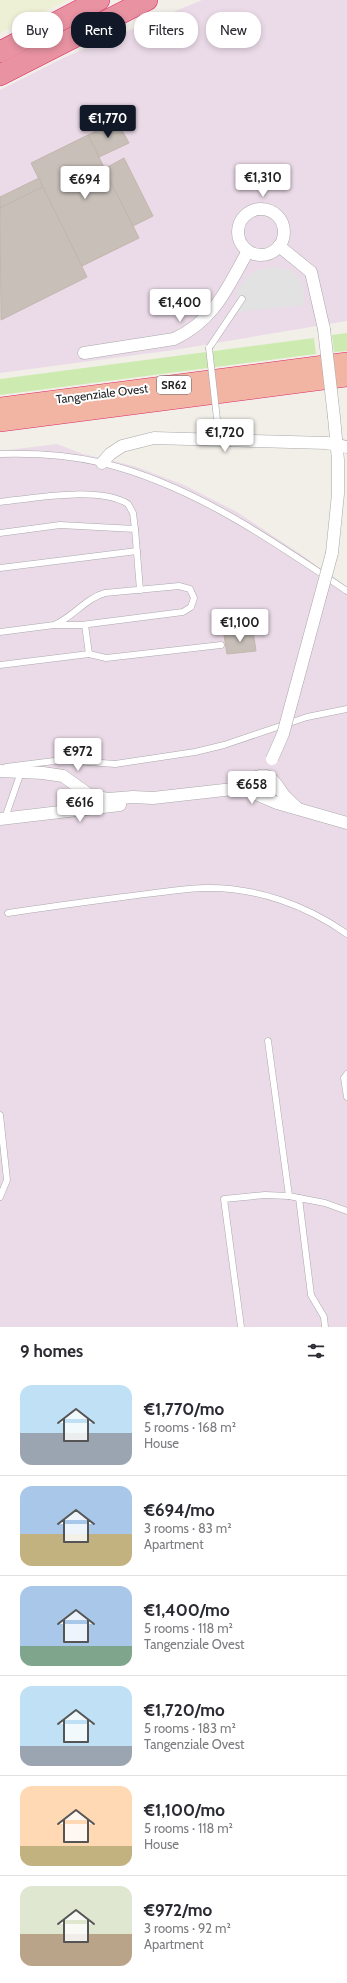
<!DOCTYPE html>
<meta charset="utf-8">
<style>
body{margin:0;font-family:Cabin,sans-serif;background:#f7f7f7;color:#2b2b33;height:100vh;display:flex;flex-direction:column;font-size:15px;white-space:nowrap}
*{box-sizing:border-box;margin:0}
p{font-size:13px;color:#7c7c81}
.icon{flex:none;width:22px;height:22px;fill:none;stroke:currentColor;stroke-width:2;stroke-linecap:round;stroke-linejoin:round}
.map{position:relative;height:1327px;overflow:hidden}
.drawer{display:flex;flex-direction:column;background:#fff;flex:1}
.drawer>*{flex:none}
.top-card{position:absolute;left:12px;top:12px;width:323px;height:36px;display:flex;gap:8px}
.price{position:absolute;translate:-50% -34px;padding:0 9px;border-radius:4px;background:#fff;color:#222;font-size:13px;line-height:26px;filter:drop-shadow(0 1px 2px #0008)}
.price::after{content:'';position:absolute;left:50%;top:24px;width:12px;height:9px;margin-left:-6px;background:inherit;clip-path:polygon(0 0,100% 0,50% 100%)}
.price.on{background:#111827;color:#fff}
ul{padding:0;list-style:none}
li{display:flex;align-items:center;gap:12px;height:100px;padding:0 20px}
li+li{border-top:1px solid #e1e1e2}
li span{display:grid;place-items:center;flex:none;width:112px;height:80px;border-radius:12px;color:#555}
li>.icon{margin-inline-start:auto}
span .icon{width:48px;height:48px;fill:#fffc;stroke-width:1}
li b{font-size:17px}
h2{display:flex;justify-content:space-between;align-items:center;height:48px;padding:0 20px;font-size:17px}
.pill{padding:0 14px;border-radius:16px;background:#fff;box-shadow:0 2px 6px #0003;font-size:14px;line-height:36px}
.pill.on{background:#111827;color:#fff}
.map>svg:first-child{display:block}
</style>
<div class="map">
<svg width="347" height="1327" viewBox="0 0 347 1327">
<rect width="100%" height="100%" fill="#f2efe9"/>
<g fill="#ebdbe8">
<path d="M202 0H347V321L174 350 0 373V90L65 57Z"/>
<path d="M57 444 83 454 134 466 184 485 237 512 305 557 347 590V1327H0V451Z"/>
</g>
<path fill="#eef0d5" d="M0 0H68L0 33Z"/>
<g fill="#cdebb0">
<path d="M347 333V351L334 352 332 335Z"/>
<path d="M314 338 316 354 0 395V379Z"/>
</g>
<path fill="#e2e2e2" d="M273 267 292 270 299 278 303 288 304 305 236 312 238 289 249 275 258 270Z"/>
<g fill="#c7bfb8" stroke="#c4b6ab">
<path d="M117 121 129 143 99 157 88 135Z"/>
<path d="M88 135 139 238 82 266 31 163Z"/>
<path d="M124 158 153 216 133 226 104 169Z"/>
<path d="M39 178 43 187 0 208V197Z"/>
<path d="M43 187 87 277 1 320 0 208Z"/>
<path d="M253 631 256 651 227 654 224 635Z"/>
</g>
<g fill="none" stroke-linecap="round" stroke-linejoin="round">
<g stroke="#a9a9a9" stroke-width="7">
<g id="service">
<path d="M209 348 242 299"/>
<path d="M0 454C34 453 69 455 103 463 192 485 272 540 347 591"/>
<path d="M0 502C34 498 99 486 128 504L133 513 135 529"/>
<path d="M0 533 60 525 135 529 140 590"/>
<path d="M0 568 137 551"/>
<path d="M0 632 54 625H81L183 612 191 607 194 598 190 589 179 586 105 593C86 598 72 618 54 625"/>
<path d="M89 654 106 658 221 645"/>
<path d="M0 665 89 654 85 625"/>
<path d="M6 767 62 760 115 764 195 752 224 745 307 717 347 709"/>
<path d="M5 818 21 772"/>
<path d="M8 913C47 907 85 902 123 897 150 894 177 889 205 888 256 887 306 905 347 934"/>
<path d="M268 1041 289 1196 299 1198"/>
<path d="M347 1074 344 1078 347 1097"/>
<path d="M0 1115 7 1180 0 1197"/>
<path d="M241 1327 224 1199 265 1195 289 1196"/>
<path d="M325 1327 324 1317 311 1295 299 1198 325 1203 347 1211"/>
</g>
</g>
<g stroke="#a9a9a9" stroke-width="13">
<g id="minor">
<circle cx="261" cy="232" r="23"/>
<path d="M279 246 311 272 324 329"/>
<path d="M84 353 174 339C215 320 227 288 248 251"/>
<path d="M102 463 110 454 122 446 154 438 327 443 347 447"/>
<path d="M332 553 338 494V460L334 417"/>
<path d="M0 771 43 773 63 776 91 796 108 799 133 797 153 798 242 788 277 803 347 823"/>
<path d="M254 778C270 770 275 783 283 794 287 799 292 803 297 808"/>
<path d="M0 819 120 805"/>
</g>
</g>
<g stroke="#dc2a67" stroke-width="20">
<g id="trunk">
<path d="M0 407 347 362"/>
<path d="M0 422 347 377"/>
</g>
</g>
<g stroke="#dc2a67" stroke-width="22">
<g id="motorway">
<path d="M0 52 99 0"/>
<path d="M0 75 147 0"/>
</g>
</g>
<use href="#service" stroke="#fff" stroke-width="6"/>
<use href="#minor" stroke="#fff" stroke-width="12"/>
<use href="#trunk" stroke="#f2b4a3" stroke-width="19"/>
<use href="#motorway" stroke="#e892a2" stroke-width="21"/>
<g stroke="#a9a9a9" stroke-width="7" stroke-linecap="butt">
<path id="service-bridge" d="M209 348 218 428"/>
</g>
<g stroke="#a9a9a9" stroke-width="13" stroke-linecap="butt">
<g id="minor-bridge">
<path d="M324 329 334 417"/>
<path d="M272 759 283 734 332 553"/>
</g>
</g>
<use href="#service-bridge" stroke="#fff" stroke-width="6"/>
<use href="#minor-bridge" stroke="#fff" stroke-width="12"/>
</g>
<g text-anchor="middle" stroke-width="4" stroke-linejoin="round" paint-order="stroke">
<rect fill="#fff" stroke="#646464" stroke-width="1" x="157" y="376" width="34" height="18" rx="3"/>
<g font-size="11" font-weight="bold" fill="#222">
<text x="174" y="389">SR62</text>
</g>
<g font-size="12" fill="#222" stroke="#fff">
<text transform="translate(102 394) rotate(-7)" y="4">Tangenziale Ovest</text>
</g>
</g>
</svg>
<b class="price on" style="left:108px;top:139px">€1,770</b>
<b class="price" style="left:263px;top:198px">€1,310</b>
<b class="price" style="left:85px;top:200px">€694</b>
<b class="price" style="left:180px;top:323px">€1,400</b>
<b class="price" style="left:225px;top:453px">€1,720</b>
<b class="price" style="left:240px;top:643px">€1,100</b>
<b class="price" style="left:78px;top:772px">€972</b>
<b class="price" style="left:252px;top:805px">€658</b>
<b class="price" style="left:80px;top:823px">€616</b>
<div class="top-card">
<a class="pill">Buy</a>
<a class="pill on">Rent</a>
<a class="pill">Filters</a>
<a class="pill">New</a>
</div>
</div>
<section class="drawer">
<h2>9 homes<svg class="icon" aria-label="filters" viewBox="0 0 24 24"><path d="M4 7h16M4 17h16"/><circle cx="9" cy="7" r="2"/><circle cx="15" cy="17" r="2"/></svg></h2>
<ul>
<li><span style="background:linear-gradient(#bfe0f5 60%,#9aa5b1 0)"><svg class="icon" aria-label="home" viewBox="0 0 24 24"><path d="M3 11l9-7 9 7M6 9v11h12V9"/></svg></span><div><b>€1,770/mo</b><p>5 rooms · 168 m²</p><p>House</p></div></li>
<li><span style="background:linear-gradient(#a9c7e8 60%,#c2b280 0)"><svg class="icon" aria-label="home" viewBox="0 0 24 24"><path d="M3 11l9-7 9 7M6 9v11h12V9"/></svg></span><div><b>€694/mo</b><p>3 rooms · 83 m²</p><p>Apartment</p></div></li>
<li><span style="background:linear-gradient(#a9c7e8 75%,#7fa58c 0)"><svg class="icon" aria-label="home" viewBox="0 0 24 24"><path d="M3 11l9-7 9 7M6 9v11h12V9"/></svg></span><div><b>€1,400/mo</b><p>5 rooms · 118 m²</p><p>Tangenziale Ovest</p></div></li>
<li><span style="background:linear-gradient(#bfe0f5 75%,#9aa5b1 0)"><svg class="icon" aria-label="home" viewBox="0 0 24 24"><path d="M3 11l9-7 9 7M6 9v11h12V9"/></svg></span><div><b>€1,720/mo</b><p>5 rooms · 183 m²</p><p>Tangenziale Ovest</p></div></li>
<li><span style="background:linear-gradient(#ffd9b3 75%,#c2b280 0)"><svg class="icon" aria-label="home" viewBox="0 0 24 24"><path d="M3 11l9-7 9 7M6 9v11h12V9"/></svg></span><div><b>€1,100/mo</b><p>5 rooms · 118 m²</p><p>House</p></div></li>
<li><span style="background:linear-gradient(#dfe7d0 60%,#b9a48a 0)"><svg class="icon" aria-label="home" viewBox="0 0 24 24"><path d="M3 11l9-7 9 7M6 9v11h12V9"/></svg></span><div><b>€972/mo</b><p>3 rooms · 92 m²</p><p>Apartment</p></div></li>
</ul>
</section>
